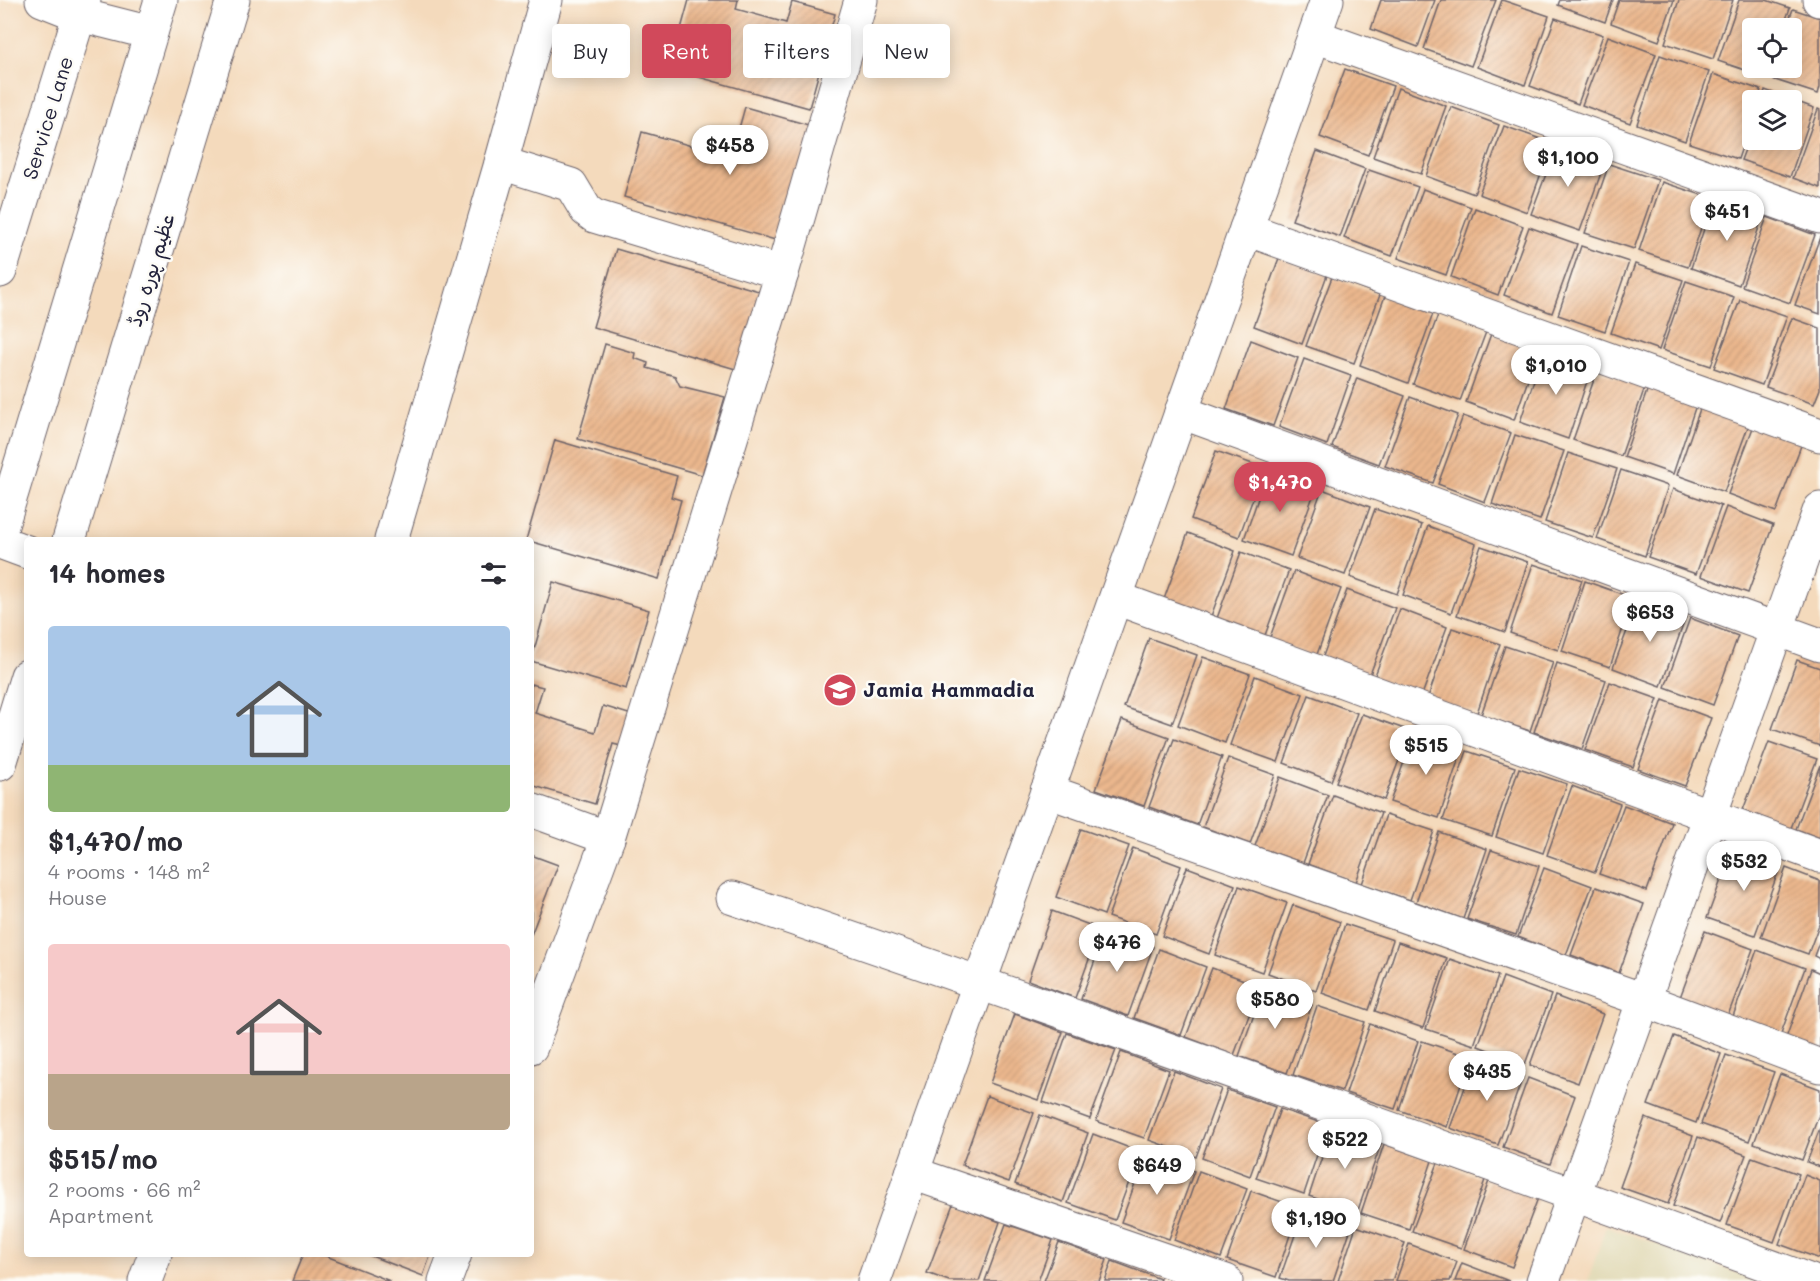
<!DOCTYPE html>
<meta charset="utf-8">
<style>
body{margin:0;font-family:Mali,"Playpen Sans Arabic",sans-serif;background:#f2f2f3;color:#2b2b33;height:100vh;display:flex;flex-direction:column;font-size:22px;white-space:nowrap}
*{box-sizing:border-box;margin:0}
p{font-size:20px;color:#7c7c81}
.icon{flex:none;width:33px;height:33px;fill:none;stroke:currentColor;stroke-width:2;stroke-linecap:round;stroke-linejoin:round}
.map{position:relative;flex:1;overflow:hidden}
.drawer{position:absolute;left:24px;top:537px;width:510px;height:720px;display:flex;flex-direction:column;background:#fff;border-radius:6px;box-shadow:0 3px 15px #0003}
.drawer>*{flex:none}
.guide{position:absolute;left:552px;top:24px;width:570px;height:54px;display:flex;gap:12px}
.fabs{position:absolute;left:1742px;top:18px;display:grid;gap:12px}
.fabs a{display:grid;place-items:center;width:60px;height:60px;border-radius:6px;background:#fff;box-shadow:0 3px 15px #0003;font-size:30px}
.price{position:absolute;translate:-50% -51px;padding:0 14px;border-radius:21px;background:#fff;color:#222;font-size:20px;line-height:39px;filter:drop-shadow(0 2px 3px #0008)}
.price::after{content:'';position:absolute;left:50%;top:36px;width:18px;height:14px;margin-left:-9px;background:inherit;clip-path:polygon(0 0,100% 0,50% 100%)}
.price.current{background:#d1495b;color:#fff}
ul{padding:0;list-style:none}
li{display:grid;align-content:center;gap:12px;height:318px;padding:0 24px}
li span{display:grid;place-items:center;height:186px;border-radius:6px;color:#555}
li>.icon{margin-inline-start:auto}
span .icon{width:108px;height:108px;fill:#fffc;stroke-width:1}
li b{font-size:26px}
h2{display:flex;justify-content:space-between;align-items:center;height:72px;padding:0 24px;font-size:26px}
.chip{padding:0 21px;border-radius:6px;background:#fff;box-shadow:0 3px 15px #0003;font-size:21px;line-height:54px}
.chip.current{background:#d1495b;color:#fff}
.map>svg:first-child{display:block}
</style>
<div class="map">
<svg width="1820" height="1281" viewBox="0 0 1820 1281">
<defs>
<pattern id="building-hatch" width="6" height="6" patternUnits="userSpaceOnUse" patternTransform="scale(1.5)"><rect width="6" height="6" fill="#ebb78d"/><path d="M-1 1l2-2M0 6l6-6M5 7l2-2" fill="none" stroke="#c99d7b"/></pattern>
</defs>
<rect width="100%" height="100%" fill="#fdfcf7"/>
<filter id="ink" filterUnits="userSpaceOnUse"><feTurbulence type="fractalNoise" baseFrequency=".0167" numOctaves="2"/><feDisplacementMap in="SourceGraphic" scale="12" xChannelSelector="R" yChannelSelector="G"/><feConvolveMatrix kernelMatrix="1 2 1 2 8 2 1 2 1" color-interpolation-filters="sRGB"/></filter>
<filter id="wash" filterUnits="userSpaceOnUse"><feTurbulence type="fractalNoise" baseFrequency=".008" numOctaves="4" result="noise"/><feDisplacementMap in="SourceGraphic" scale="24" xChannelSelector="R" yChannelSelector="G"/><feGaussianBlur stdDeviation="1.35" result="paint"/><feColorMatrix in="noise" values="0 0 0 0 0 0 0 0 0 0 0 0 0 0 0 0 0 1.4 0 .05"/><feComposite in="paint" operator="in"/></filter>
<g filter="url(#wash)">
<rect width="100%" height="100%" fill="#f4dabc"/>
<path fill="#e3dcba" d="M1606 1226 1760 1281H1588Z"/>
<g id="blocks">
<g fill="url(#building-hatch)">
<path d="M689 0H738L736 9 786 23 792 2 835 14 809 108 670 69Z"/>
<path d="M1381 0H1435L1418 47 1371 29Z"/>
<path d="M1441 0H1496L1471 66 1424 49Z"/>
<path d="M1502 0 1549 16 1525 85 1477 67Z"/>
<path d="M1560 0H1613L1605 22 1558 5Z"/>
<path d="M1619 0H1674L1659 41 1611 23Z"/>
<path d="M1679 0H1733L1713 59 1665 43Z"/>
<path d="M1739 0H1766L1790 8 1783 28H1752V68H1769L1766 77 1718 61Z"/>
<path d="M1793 9 1820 18V87L1818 94 1769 78 1773 68H1791V28H1786Z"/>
<path d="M1555 18 1603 35 1578 104 1530 86Z"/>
<path d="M1608 36 1656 54 1630 123 1582 105Z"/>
<path d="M1660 55 1709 72 1685 141 1637 124Z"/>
<path d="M1345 69 1393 86 1368 155 1320 137Z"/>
<path d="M1713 74 1761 90 1758 100H1752V117L1738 159 1689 143Z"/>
<path d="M1398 88 1446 106 1421 174 1373 157Z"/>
<path d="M1765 90 1814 108 1790 177 1741 160 1752 131V140H1791V100H1762Z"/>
<path d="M745 107 819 128 786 243 624 197 642 132 731 157Z"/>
<path d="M1451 107 1499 125 1474 194 1426 176Z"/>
<path d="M1818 109 1820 110V188L1793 178Z"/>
<path d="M1504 126 1552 143 1527 212 1479 194Z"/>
<path d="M1557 145 1605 162 1580 231 1531 214Z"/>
<path d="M1317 151 1365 169 1340 237 1292 220Z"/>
<path d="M1609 164 1658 180 1634 249 1585 233Z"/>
<path d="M1369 170 1418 187 1392 256 1344 238Z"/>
<path d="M1662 182 1711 198 1688 267 1639 251Z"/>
<path d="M1423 189 1471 207 1446 275 1398 258Z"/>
<path d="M1714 199 1763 216 1739 285 1691 268Z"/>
<path d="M1475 208 1523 226 1498 295 1451 277Z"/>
<path d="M1767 217 1815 235 1790 303 1742 286Z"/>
<path d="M1529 227 1577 244 1552 313 1504 295Z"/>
<path d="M1820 237V314L1795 305Z"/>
<path d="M1581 246 1629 262 1605 331 1558 315Z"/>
<path d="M616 249 762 292 739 370 593 327Z"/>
<path d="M1279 258 1327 275 1302 344 1254 326Z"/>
<path d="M1635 264 1683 280 1659 350 1611 333Z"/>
<path d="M1332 277 1380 295 1354 363 1306 346Z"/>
<path d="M1686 281 1734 297 1711 366 1662 350Z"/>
<path d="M1385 296 1433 314 1408 383 1360 365Z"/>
<path d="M1740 300 1787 316 1762 385 1714 368Z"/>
<path d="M1438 315 1486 332 1460 401 1413 384Z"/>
<path d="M1792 318 1820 328V389L1814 404 1766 387Z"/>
<path d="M1491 334 1538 351 1514 420 1466 402Z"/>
<path d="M1251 340 1298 358 1273 426 1226 409Z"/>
<path d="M605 344 635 353 634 358 648 363 647 368 675 376 680 386 725 397 702 475 578 439Z"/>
<path d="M1543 353 1591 369 1568 439 1520 422Z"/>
<path d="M1304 359 1351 376 1327 445 1279 427Z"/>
<path d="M1597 371 1645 387 1621 456 1573 440Z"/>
<path d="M1357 378 1405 396 1379 464 1332 447Z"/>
<path d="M1648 388 1696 405 1673 474 1624 457Z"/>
<path d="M1410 397 1458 415 1433 483 1385 466Z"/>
<path d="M1701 406 1749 424 1724 492 1677 475Z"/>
<path d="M1463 416 1511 433 1485 502 1438 484Z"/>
<path d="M1754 425 1802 443 1776 512 1728 494Z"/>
<path d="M1515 435 1564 451 1540 520 1492 504Z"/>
<path d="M555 440 677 476 671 497 681 500 659 579 526 540Z"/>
<path d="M1216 451 1264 468 1239 537 1191 519Z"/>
<path d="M1568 453 1617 469 1593 538 1545 522Z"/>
<path d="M1268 470 1316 488 1291 556 1244 539Z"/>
<path d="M1621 470 1668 486 1645 556 1597 539Z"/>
<path d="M1322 489 1370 507 1345 575 1297 558Z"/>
<path d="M1673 489 1721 506 1696 574 1648 557Z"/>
<path d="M1726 507 1773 525 1748 593 1701 576Z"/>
<path d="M1375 509 1422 525 1397 594 1350 577Z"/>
<path d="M1428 526 1476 544 1451 613 1403 595Z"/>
<path d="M1188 533 1235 551 1210 619 1163 602Z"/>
<path d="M1481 546 1528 562 1505 632 1457 615Z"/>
<path d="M1241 552 1289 570 1264 638 1216 621Z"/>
<path d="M1533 564 1582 580 1558 650 1510 633Z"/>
<path d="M1294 571 1341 589 1316 657 1269 640Z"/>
<path d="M1585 581 1633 598 1610 667 1562 651Z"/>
<path d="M553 582 649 610 626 689 531 661Z"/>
<path d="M1347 590 1395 608 1369 677 1322 659Z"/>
<path d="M1639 599 1686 617 1661 686 1613 668Z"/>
<path d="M1400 609 1447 627 1422 695 1374 678Z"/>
<path d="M1690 618 1738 636 1713 705 1665 687Z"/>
<path d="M1452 628 1500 644 1477 713 1428 697Z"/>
<path d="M1149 638 1197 655 1172 724 1124 707Z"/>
<path d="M1505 646 1553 662 1530 731 1481 715Z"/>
<path d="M1203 657 1250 674 1225 743 1178 725Z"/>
<path d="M1797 660 1820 668V746L1772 729Z"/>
<path d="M1557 663 1606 680 1582 749 1534 732Z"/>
<path d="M1255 676 1303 694 1278 762 1230 745Z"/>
<path d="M1610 682 1658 699 1633 767 1585 750Z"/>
<path d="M531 684 543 687 535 713 595 732 603 706 635 716 625 747 613 744 595 804 531 785Z"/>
<path d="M1309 695 1357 713 1331 781 1284 763Z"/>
<path d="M1663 700 1711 718 1685 786 1638 769Z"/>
<path d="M1362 714 1410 731 1384 800 1336 782Z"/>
<path d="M1122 720 1169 737 1144 806 1096 789Z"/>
<path d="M1414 733 1462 749 1439 818 1390 802Z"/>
<path d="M1174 739 1222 757 1197 825 1149 807Z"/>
<path d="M1769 742 1817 759 1791 828 1743 810Z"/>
<path d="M1467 751 1515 767 1492 836 1443 820Z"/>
<path d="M1228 758 1275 775 1250 844 1203 827Z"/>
<path d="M1820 765V838L1796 829Z"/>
<path d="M1519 768 1567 784 1543 853 1496 837Z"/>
<path d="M1280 777 1328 795 1303 863 1255 846Z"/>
<path d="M1572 786 1620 804 1595 872 1547 855Z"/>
<path d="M1333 795 1381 813 1356 882 1308 864Z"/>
<path d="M1624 805 1672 823 1647 891 1599 874Z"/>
<path d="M1386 815 1434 831 1410 900 1362 884Z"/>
<path d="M1081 829 1129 846 1104 915 1056 897Z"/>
<path d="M1439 832 1487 849 1463 919 1416 902Z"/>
<path d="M1133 848 1181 866 1156 934 1108 917Z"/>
<path d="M1491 850 1539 866 1516 935 1467 919Z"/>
<path d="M1732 850 1780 867 1755 935 1707 918Z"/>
<path d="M531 855 558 865 531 935Z"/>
<path d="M1187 867 1235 885 1209 954 1162 936Z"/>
<path d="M1544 868 1592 886 1566 955 1518 937Z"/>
<path d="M1786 868 1820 881V922L1808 954 1761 937Z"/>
<path d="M1239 886 1287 903 1262 972 1215 955Z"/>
<path d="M1596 887 1644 904 1619 973 1571 955Z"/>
<path d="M1293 905 1340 922 1316 991 1268 973Z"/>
<path d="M1052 911 1100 929 1075 998 1028 980Z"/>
<path d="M1345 924 1393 940 1369 1010 1322 993Z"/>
<path d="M1106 930 1153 947 1128 1016 1081 999Z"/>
<path d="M1705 931 1753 949 1727 1018 1679 1000Z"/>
<path d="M1820 940V959L1814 956Z"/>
<path d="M1398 942 1447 958 1423 1028 1375 1011Z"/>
<path d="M1159 949 1206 967 1181 1035 1134 1018Z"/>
<path d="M1757 950 1805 968 1780 1036 1732 1019Z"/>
<path d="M1450 959 1498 976 1474 1045 1426 1029Z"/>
<path d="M1212 968 1260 986 1234 1055 1186 1037Z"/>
<path d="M1811 969 1820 973V1051L1786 1038Z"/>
<path d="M1503 977 1551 995 1525 1064 1478 1046Z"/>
<path d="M1264 987 1312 1005 1287 1073 1239 1056Z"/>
<path d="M1555 996 1603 1014 1578 1083 1530 1065Z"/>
<path d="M1317 1006 1365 1022 1342 1091 1293 1075Z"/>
<path d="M1015 1014 1063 1032 1038 1100 990 1083Z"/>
<path d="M1370 1024 1418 1041 1395 1109 1346 1093Z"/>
<path d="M1067 1033 1116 1050 1090 1119 1043 1102Z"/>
<path d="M1674 1036 1721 1054 1696 1123 1648 1105Z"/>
<path d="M1422 1041 1470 1057 1447 1127 1399 1110Z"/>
<path d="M1121 1052 1169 1070 1144 1138 1096 1121Z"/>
<path d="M1726 1055 1774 1072 1749 1141 1701 1124Z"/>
<path d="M1475 1060 1523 1077 1498 1145 1450 1128Z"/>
<path d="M1174 1071 1221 1089 1196 1157 1149 1140Z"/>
<path d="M1780 1074 1820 1089V1112L1802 1160 1754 1143Z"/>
<path d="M1528 1078 1575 1096 1550 1164 1503 1147Z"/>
<path d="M1227 1090 1275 1107 1250 1176 1202 1158Z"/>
<path d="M987 1096 1034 1113 1009 1182 962 1165Z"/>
<path d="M1280 1109 1327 1125 1304 1194 1256 1178Z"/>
<path d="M1040 1115 1088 1133 1063 1202 1015 1184Z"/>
<path d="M1645 1118 1693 1136 1668 1204 1620 1187Z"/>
<path d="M1332 1127 1381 1144 1357 1213 1309 1196Z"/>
<path d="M1820 1128V1167L1807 1162Z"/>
<path d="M1093 1134 1140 1152 1115 1220 1068 1203Z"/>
<path d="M1698 1137 1746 1155 1720 1223 1673 1206Z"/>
<path d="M1384 1144 1432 1161 1409 1229 1361 1213Z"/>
<path d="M1146 1153 1194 1171 1169 1239 1121 1222Z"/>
<path d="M1752 1157 1799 1174 1774 1242 1727 1225Z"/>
<path d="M1438 1163 1485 1180 1461 1248 1412 1231Z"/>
<path d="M1199 1171 1247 1189 1221 1258 1174 1240Z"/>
<path d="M1805 1175 1820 1181V1259L1779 1244Z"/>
<path d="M1489 1181 1538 1198 1512 1267 1464 1249Z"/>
<path d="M1251 1191 1299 1208 1276 1277 1227 1260Z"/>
<path d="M953 1204 1000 1222 979 1281H949L927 1273Z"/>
<path d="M1304 1209 1352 1225 1333 1281H1289L1280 1278Z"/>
<path d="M1006 1224 1053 1240 1038 1281H985Z"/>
<path d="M1356 1226 1405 1243 1392 1281H1338Z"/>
<path d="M1059 1242 1107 1260 1099 1281H1044Z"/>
<path d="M1409 1244 1457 1262 1450 1281H1396Z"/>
<path d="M303 1254H321L390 1281H292Z"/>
<path d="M366 1254H431L423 1276Z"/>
<path d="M1112 1261 1160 1279 1159 1281H1105Z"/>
<path d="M1462 1263 1509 1281H1455Z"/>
</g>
</g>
</g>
<g filter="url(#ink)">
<use href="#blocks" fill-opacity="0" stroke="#6c6268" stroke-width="1.5"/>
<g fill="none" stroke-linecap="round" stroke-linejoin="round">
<g stroke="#6c6268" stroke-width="35">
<g id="minor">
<path d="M42 0 80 15 151 33"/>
<path d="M1819 0H1820"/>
<path d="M1315 36 1820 217"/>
<path d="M501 163 571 185 586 210 594 216 782 273"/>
<path d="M1246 229 1820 435"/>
<path d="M0 271 84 0"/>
<path d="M1181 412 1820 645"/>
<path d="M391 540 501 163 546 0"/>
<path d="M1116 598 1820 856"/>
<path d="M1047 791 1644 1000 1820 1066"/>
<path d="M531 810 608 838"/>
<path d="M733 898C1094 1021 1453 1150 1811 1281"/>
<path d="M531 1047 608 838 782 273 861 0"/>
<path d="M912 1173 1226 1281"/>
<path d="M145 1281 155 1254"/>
<path d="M445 1281 455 1254"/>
<path d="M874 1281 1327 0"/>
<path d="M1543 1281 1820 509"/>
</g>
</g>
<g stroke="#6c6268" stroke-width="35">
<g id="major">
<path d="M0 532 161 0"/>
<path d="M69 540 233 0"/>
<path d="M0 542 27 552"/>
<path d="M0 764 27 676"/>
</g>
</g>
<use href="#minor" stroke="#fff" stroke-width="33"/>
<use href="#major" stroke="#fff" stroke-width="33"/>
</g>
</g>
<defs>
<g id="university-disc" transform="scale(1.725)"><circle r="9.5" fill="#d1495b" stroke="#fdfcf7"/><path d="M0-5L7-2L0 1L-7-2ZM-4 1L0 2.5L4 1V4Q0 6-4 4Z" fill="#fff"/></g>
</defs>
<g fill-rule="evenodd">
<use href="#university-disc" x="840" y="690"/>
</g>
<g text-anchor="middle" stroke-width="5" stroke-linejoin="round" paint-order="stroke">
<g font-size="20" fill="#22223b" stroke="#fdfcf7">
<text transform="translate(48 118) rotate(-73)" y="7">Service Lane</text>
<text transform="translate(151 270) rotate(-73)" y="7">عظیم پورہ روڈ</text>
</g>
<g font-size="20" font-weight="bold" fill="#22223b" stroke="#fdfcf7" text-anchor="start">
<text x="863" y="697">Jamia Hammadia</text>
</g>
</g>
</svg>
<div class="fabs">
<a><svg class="icon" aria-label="locate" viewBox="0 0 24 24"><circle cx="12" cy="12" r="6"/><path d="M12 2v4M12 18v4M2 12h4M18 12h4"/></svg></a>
<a><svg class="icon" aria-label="layers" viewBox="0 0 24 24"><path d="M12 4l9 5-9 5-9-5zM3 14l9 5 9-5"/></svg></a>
</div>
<b class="price" style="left:730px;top:176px">$458</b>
<b class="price" style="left:1568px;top:188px">$1,100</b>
<b class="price" style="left:1727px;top:242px">$451</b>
<b class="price" style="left:1556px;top:396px">$1,010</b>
<b class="price current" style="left:1280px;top:513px">$1,470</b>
<b class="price" style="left:1650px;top:643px">$653</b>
<b class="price" style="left:1426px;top:776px">$515</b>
<b class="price" style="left:1744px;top:892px">$532</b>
<b class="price" style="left:1117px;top:973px">$476</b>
<b class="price" style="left:1275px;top:1030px">$580</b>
<b class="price" style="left:1487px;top:1102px">$435</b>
<b class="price" style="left:1345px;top:1170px">$522</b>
<b class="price" style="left:1157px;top:1196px">$649</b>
<b class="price" style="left:1316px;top:1249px">$1,190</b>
<div class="guide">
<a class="chip">Buy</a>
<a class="chip current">Rent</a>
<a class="chip">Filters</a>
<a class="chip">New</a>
</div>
<section class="drawer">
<h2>14 homes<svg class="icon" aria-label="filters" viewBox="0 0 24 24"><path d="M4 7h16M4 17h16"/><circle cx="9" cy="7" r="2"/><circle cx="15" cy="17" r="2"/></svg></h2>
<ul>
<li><span style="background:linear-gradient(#a9c7e8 75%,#8fb573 0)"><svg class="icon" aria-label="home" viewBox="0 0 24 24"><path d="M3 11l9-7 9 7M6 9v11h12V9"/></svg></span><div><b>$1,470/mo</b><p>4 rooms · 148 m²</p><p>House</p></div></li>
<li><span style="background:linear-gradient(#f6c9c9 70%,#b9a48a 0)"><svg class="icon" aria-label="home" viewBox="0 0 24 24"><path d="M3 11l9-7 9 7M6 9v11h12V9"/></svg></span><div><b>$515/mo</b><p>2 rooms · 66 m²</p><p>Apartment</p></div></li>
</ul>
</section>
</div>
